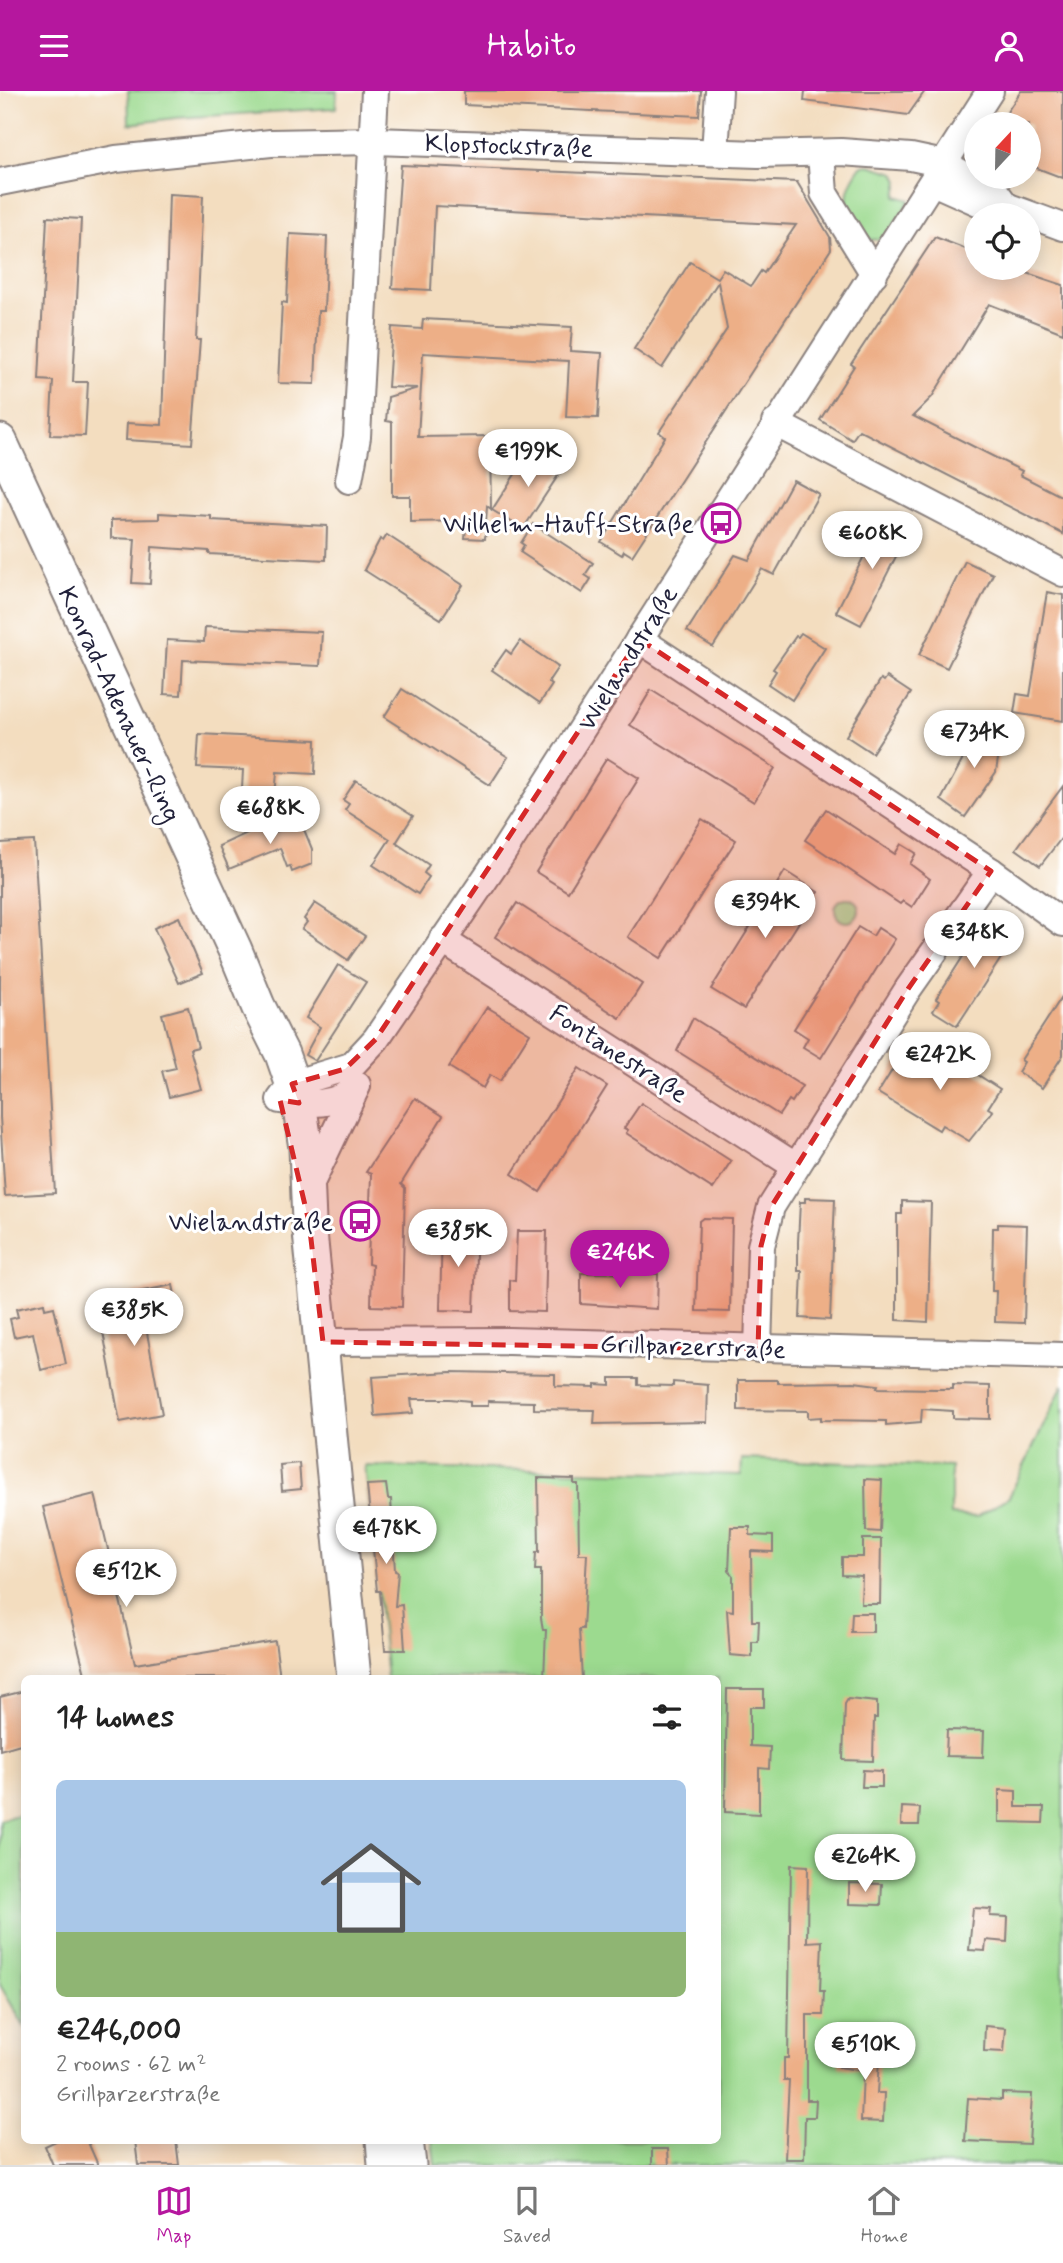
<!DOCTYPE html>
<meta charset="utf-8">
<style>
body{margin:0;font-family:Mynerve,sans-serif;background:#f2f2f2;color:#222;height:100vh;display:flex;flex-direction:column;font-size:26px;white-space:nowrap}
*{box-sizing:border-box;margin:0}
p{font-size:23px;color:#767676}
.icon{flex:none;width:38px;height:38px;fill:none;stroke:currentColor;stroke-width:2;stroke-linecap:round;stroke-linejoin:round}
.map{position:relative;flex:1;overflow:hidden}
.side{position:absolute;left:21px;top:1584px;width:700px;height:469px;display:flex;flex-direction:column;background:#fff;border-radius:10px;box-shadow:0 4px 18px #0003}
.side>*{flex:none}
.needle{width:46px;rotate:22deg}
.fabs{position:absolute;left:964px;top:21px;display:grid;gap:14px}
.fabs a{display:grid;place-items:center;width:77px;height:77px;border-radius:50%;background:#fff;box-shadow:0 4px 18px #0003;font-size:35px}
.price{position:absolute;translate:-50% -60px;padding:0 16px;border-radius:24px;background:#fff;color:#222;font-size:23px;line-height:46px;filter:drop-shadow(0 2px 4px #0008)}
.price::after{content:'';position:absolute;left:50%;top:42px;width:21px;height:16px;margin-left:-10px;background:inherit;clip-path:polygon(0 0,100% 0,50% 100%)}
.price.on{background:#b5179e;color:#fff}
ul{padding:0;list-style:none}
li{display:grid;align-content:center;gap:14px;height:371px;padding:0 35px}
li+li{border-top:2px solid #e0e0e0}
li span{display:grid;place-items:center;height:217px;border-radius:10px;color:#555}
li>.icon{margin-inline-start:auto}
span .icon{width:126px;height:126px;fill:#fffc;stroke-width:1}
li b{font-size:30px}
h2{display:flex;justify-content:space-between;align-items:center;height:84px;padding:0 35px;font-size:30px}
header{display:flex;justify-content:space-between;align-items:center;height:91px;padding:0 35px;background:#b5179e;color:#fff;font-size:32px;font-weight:600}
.tab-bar{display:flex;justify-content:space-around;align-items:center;height:98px;border-top:2px solid #e0e0e0;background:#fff;font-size:19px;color:#767676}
.tab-bar a{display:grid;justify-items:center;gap:4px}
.tab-bar .on{color:#b5179e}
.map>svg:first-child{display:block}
</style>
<header><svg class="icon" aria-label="menu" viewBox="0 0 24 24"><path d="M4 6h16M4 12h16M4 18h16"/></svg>Habito<svg class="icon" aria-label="person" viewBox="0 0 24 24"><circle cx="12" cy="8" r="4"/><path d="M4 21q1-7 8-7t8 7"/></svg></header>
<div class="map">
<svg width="1063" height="2074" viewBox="0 0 1063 2074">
<rect width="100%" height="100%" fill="#fff"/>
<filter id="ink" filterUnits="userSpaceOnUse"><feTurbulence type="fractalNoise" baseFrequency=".0143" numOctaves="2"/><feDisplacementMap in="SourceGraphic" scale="14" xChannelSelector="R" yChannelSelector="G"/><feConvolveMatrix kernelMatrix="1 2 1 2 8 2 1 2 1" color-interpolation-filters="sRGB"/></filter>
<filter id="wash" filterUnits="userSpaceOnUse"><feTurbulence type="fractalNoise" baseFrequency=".00686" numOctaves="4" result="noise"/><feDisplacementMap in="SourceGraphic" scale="28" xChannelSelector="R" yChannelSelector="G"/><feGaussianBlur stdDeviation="1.57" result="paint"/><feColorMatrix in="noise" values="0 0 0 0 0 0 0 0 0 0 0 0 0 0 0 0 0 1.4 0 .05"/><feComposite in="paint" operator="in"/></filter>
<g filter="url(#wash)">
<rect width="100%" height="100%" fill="#f3ddbf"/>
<g fill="#9cda8f" stroke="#5f7e65" stroke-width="2">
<path d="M128 0H337L336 17 175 27 129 33Z"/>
<path d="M869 74 895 82 899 90 896 105 910 109 885 148 870 149C849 119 836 109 861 75Z"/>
<circle cx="847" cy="819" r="12"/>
<path d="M1063 1294V2074H435L432 2049H718V1587H387L365 1375 741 1384 742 1368 951 1376V1424L977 1426 1009 1406Z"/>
<path d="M24 1722V1935L0 1894V1729Z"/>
</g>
<g id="blocks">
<g fill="#edaf87">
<path d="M464 0H701L699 25 464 14Z"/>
<path d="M805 0H925L908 24 804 10Z"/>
<path d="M1021 0H1063V87L1029 74V33H999Z"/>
<path d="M401 74 797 91 830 146 831 158 632 465 624 460 622 464 601 451 665 346 659 341 727 238 718 191 662 277 634 258 690 171 717 187 723 178 751 195 761 180 764 182 796 134 435 115 431 199 392 197Z"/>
<path d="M169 103 203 105 196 249H200L192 353 126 349 127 332 162 334Z"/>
<path d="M47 126 81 128 73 291H88L85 345 50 344 53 290 39 289Z"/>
<path d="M290 143 327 145 324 220H318L315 293 278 292 282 211 287 212Z"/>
<path d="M935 146 976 162V177H1012L1063 194V242L989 213 932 306 913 325 1022 380 1020 384 1063 406V443L859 339 852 349 820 329 854 275 851 273Z"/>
<path d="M423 228 572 236 570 260 602 262 598 327 566 326 569 270 423 262 418 346 490 345 491 418 487 415 485 448 465 447 467 430 410 431V405H392V331L386 330 388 306 418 297 388 296 392 236 422 238Z"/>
<path d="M532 357 563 377 523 438 492 419Z"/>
<path d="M793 389 819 403 774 484 762 478 713 556 687 540 735 464 749 469Z"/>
<path d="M159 422 211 425V429L327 435 326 469 209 463V460L152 456 150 493 132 492 135 448 111 447V429L159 428Z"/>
<path d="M883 427 909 440 861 534 836 521Z"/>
<path d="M533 433 593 472 585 484 591 488 582 502 520 461 524 454 521 452Z"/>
<path d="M387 444 463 494 441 528 364 479 380 448 383 450Z"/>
<path d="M965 470 993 483 947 577 919 564Z"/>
<path d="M1047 501 1063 504V630L1014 622 1017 603 1030 605Z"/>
<path d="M205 536 322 541 320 575 183 569 181 604 164 603 167 549 204 551Z"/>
<path d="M801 542 825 557 792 609 768 593 776 580 773 578 796 545 798 546Z"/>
<path d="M520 550 558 576 548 591 552 594 540 612 492 579 506 559 511 563Z"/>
<path d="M887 586 911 602 872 662 846 645 881 588 884 590Z"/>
<path d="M402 598 508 666 490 694 384 626Z"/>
<path d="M651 599 775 677 754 711 630 634Z"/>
<path d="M971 634 986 636 1001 648 996 681 965 726 941 709 962 670Z"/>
<path d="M199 643 316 649 315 683 277 681 274 718 241 716 243 679 197 677Z"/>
<path d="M607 667 639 687 568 801 536 781Z"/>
<path d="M356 689 413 725 396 752 429 774 424 782 429 786 418 803 373 774 390 748 345 719 349 713 343 709Z"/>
<path d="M1063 695V745L1040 775 1016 758Z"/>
<path d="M826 718 895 763 901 753 916 762 910 773 930 788 912 816 903 810 900 813 805 749Z"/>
<path d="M702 728 736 749 661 867 628 846Z"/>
<path d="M273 730 272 742 301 731 312 758V773L292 781 290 775 287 776 280 757 229 778 219 755Z"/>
<path d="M34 750 55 1102 5 1105 0 1026V752Z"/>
<path d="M785 780 818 801 744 918 711 898Z"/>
<path d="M315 812 365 845 348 869 302 838 307 831 304 828Z"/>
<path d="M517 812 642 893 620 927 495 846Z"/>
<path d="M993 825 1018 841 957 935 933 920 939 910 936 908 985 831 988 833Z"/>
<path d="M179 826 203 882 179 892 154 837Z"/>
<path d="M858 836 873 845 878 837 895 848 821 967 803 956 808 947 794 938Z"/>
<path d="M338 874 366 891 315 970 305 964 320 936 306 927Z"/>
<path d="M1063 904V964L1042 997 1018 981 1024 971 1021 969Z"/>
<path d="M188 916 198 956 190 958 201 998 169 1006 162 980 176 977 162 923Z"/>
<path d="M487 916 530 942 500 990 490 984 483 997 449 976Z"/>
<path d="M693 927 802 995 792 1011 789 1009 779 1024 677 960Z"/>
<path d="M909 952 937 969 942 961 1000 998 988 1017 993 1020 969 1050 942 1034 939 1039 878 1002Z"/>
<path d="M579 977 607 995 540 1101 512 1083Z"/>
<path d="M415 1007 443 1025 401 1093 405 1097 402 1216 371 1215 372 1174 368 1173 371 1083 366 1081Z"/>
<path d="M641 1012 731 1070 713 1098 626 1042 628 1039 624 1037Z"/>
<path d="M805 1107 835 1108 830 1229 800 1227 802 1180H798V1151L800 1111H805Z"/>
<path d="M902 1110 931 1111 928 1231 897 1229V1123H902Z"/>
<path d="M703 1127 732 1128 730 1221 696 1220 699 1130Z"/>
<path d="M998 1133 1027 1134 1024 1232 995 1231 996 1200H992L993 1137H998Z"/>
<path d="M442 1137 477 1138 474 1220 440 1219Z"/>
<path d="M517 1140H547L545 1221 510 1220V1189L515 1190Z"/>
<path d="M581 1182 658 1183 657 1218 581 1213Z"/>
<path d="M173 1194 179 1224 145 1231 162 1323 120 1331 97 1209Z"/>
<path d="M44 1212 45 1218 54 1216 66 1273 41 1279 33 1242 14 1246 10 1228 18 1226 16 1218Z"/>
<path d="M450 1281 555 1283V1295L595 1296V1293L610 1294V1287H638V1294L673 1295V1291L708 1294 707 1331 594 1333 595 1319 534 1318V1311L488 1310V1315H470V1310L450 1308H411L413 1322 375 1325 372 1286Z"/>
<path d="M738 1289H778V1292L854 1291 878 1294 877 1297 938 1298H953V1294L990 1295V1328L953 1327V1320L922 1318 921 1331 886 1334V1330L821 1329V1326L808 1327V1320L738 1319Z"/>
<path d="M299 1372 301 1398 282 1400 280 1374Z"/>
<path d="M538 1387 574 1388V1393H578L579 1463H587L583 1538H579L582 1587H544L546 1539H543L541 1527V1479H535L536 1461H539Z"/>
<path d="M865 1388 882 1389 880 1441 866 1440Z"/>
<path d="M386 1393 388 1408H391L395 1480 398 1481 395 1515 402 1514 405 1559H385L380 1500H377L367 1394Z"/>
<path d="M95 1403 135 1573 275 1550 280 1587H86L43 1416Z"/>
<path d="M731 1436H750V1444L773 1445V1461L751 1460 752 1530H759L758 1551H752V1566L730 1564 727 1519 733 1520V1485L729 1480Z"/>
<path d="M863 1448H881L880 1513H861L862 1485 842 1484V1466H863Z"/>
<path d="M852 1522H873V1541H851Z"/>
<path d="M727 1598H764V1616H750V1655L770 1656 769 1678 759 1677V1723L725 1721Z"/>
<path d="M24 1600V1652L0 1659V1606Z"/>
<path d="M848 1608 877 1611V1627H874L873 1670 843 1669 845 1613Z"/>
<path d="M947 1639 984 1640 983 1666 946 1665Z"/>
<path d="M863 1679 882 1680V1696H862Z"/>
<path d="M999 1699 1016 1700V1716H1044L1043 1732 999 1731Z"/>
<path d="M902 1716 920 1717 919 1734H901Z"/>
<path d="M791 1774 808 1775 807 1851 822 1850 820 1900H824L823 1924H807V2009H816L815 2026H805L804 2068H785L789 1989H784V1967H788Z"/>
<path d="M849 1792 882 1793 881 1814 849 1813Z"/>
<path d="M973 1817 991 1818 990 1825 1008 1826 1007 1851 986 1849 985 1860 969 1859Z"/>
<path d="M985 1935 1006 1937 1004 1961 984 1960Z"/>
<path d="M847 1956 864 1957V1968L879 1969 877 2002H884L883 2031 861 2030 863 1980 839 1976 840 1958Z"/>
<path d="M1002 2002 1032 2003 1029 2053 965 2050 968 2007 1002 2009Z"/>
<path d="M58 2049H87L98 2074H53L45 2055Z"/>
<path d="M135 2049H176L179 2074H138Z"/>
<path d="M652 2058H668L669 2074H652Z"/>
</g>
</g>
</g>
<g filter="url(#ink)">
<use href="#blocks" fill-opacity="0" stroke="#8a807d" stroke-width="2"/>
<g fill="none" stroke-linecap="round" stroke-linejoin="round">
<g stroke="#8a807d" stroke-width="30">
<g id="minor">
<path d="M715 61 719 0"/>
<path d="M821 63 824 102 874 183"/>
<path d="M0 91 116 68 271 52 374 50 758 63 841 61 911 66 944 73 995 100 1006 115"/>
<path d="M933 91 987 115H1006L1063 136"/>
<path d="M775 332 1063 482"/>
<path d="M349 389 357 346 375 0"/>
<path d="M639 548 991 780 1063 832"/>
<path d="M442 849 795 1075"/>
<path d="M357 994C338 1017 307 1013 280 1009L292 993 351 975 376 948 500 766 990 0"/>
<path d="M309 1096 357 995"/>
<path d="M323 1251 509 1250 1063 1265"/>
<path d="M758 1258 761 1155 771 1116 908 898 991 780"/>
</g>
</g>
<g stroke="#8a807d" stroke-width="37">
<g id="major">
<path d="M0 350 235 859 258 915 282 963 299 1012 306 1057 309 1131 354 1587"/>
<path d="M383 2049 385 2074"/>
<path d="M406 2049 409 2074"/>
</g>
</g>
<use href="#minor" stroke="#fff" stroke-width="26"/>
<use href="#major" stroke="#fff" stroke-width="33"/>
</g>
</g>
<path fill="#d62828" fill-opacity="0.2" stroke="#d62828" stroke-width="5" stroke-dasharray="14 9" stroke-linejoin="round" d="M639 548 991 780 908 898 771 1116 761 1155 758 1258 323 1251 309 1131 280 1009 299 1012 292 993 345 978 376 948Z"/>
<defs>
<g id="bus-ring" transform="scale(2.0125)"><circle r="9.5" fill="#fff" stroke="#b5179e" stroke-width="1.5"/><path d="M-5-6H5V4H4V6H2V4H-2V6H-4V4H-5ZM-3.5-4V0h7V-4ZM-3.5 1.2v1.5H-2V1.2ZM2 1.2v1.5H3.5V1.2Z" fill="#b5179e"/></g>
</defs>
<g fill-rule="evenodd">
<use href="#bus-ring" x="721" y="432"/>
<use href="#bus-ring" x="360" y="1130"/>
</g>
<g text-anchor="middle" stroke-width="6" stroke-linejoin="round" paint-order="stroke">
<g font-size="26" fill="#22223b" stroke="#fff">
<text transform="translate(509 54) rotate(2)" y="9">Klopstockstraße</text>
<text transform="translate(627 567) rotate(-58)" y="9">Wielandstraße</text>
<text transform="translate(120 613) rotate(65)" y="9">Konrad-Adenauer-Ring</text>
<text transform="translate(619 962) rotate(33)" y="9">Fontanestraße</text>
<text transform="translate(693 1255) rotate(2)" y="9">Grillparzerstraße</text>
</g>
<g font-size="26" fill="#22223b" stroke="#fff" text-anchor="end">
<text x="694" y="441">Wilhelm-Hauff-Straße</text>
<text x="333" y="1139">Wielandstraße</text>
</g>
</g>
</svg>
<div class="fabs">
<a><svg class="needle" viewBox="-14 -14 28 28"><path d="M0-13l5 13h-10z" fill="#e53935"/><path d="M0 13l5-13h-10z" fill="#767676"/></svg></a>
<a><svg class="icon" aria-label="locate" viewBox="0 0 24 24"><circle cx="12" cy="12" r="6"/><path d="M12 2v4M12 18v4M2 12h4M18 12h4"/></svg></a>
</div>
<b class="price" style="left:528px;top:398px">€199K</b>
<b class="price" style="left:872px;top:480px">€608K</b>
<b class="price" style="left:974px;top:679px">€734K</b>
<b class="price" style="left:270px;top:755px">€688K</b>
<b class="price" style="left:765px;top:849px">€394K</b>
<b class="price" style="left:974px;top:879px">€348K</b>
<b class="price" style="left:940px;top:1001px">€242K</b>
<b class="price" style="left:458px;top:1178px">€385K</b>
<b class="price on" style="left:620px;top:1199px">€246K</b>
<b class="price" style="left:134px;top:1257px">€385K</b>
<b class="price" style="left:386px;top:1475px">€478K</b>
<b class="price" style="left:126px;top:1518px">€512K</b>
<b class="price" style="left:865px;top:1803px">€264K</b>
<b class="price" style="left:865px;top:1991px">€510K</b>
<section class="side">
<h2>14 homes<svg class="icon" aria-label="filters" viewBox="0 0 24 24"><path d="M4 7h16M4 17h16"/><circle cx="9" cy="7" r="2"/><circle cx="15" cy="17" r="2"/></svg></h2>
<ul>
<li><span style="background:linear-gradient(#a9c7e8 70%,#8fb573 0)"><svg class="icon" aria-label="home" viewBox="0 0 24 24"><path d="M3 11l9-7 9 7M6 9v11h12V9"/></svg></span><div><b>€246,000</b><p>2 rooms · 62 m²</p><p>Grillparzerstraße</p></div></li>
</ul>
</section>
</div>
<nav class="tab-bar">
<a class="on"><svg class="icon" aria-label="map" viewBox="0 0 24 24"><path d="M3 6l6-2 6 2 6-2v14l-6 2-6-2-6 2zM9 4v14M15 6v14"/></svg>Map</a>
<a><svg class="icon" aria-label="saved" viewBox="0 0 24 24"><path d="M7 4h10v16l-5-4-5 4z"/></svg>Saved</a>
<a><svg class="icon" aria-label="home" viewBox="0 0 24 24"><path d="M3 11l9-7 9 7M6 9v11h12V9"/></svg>Home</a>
</nav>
